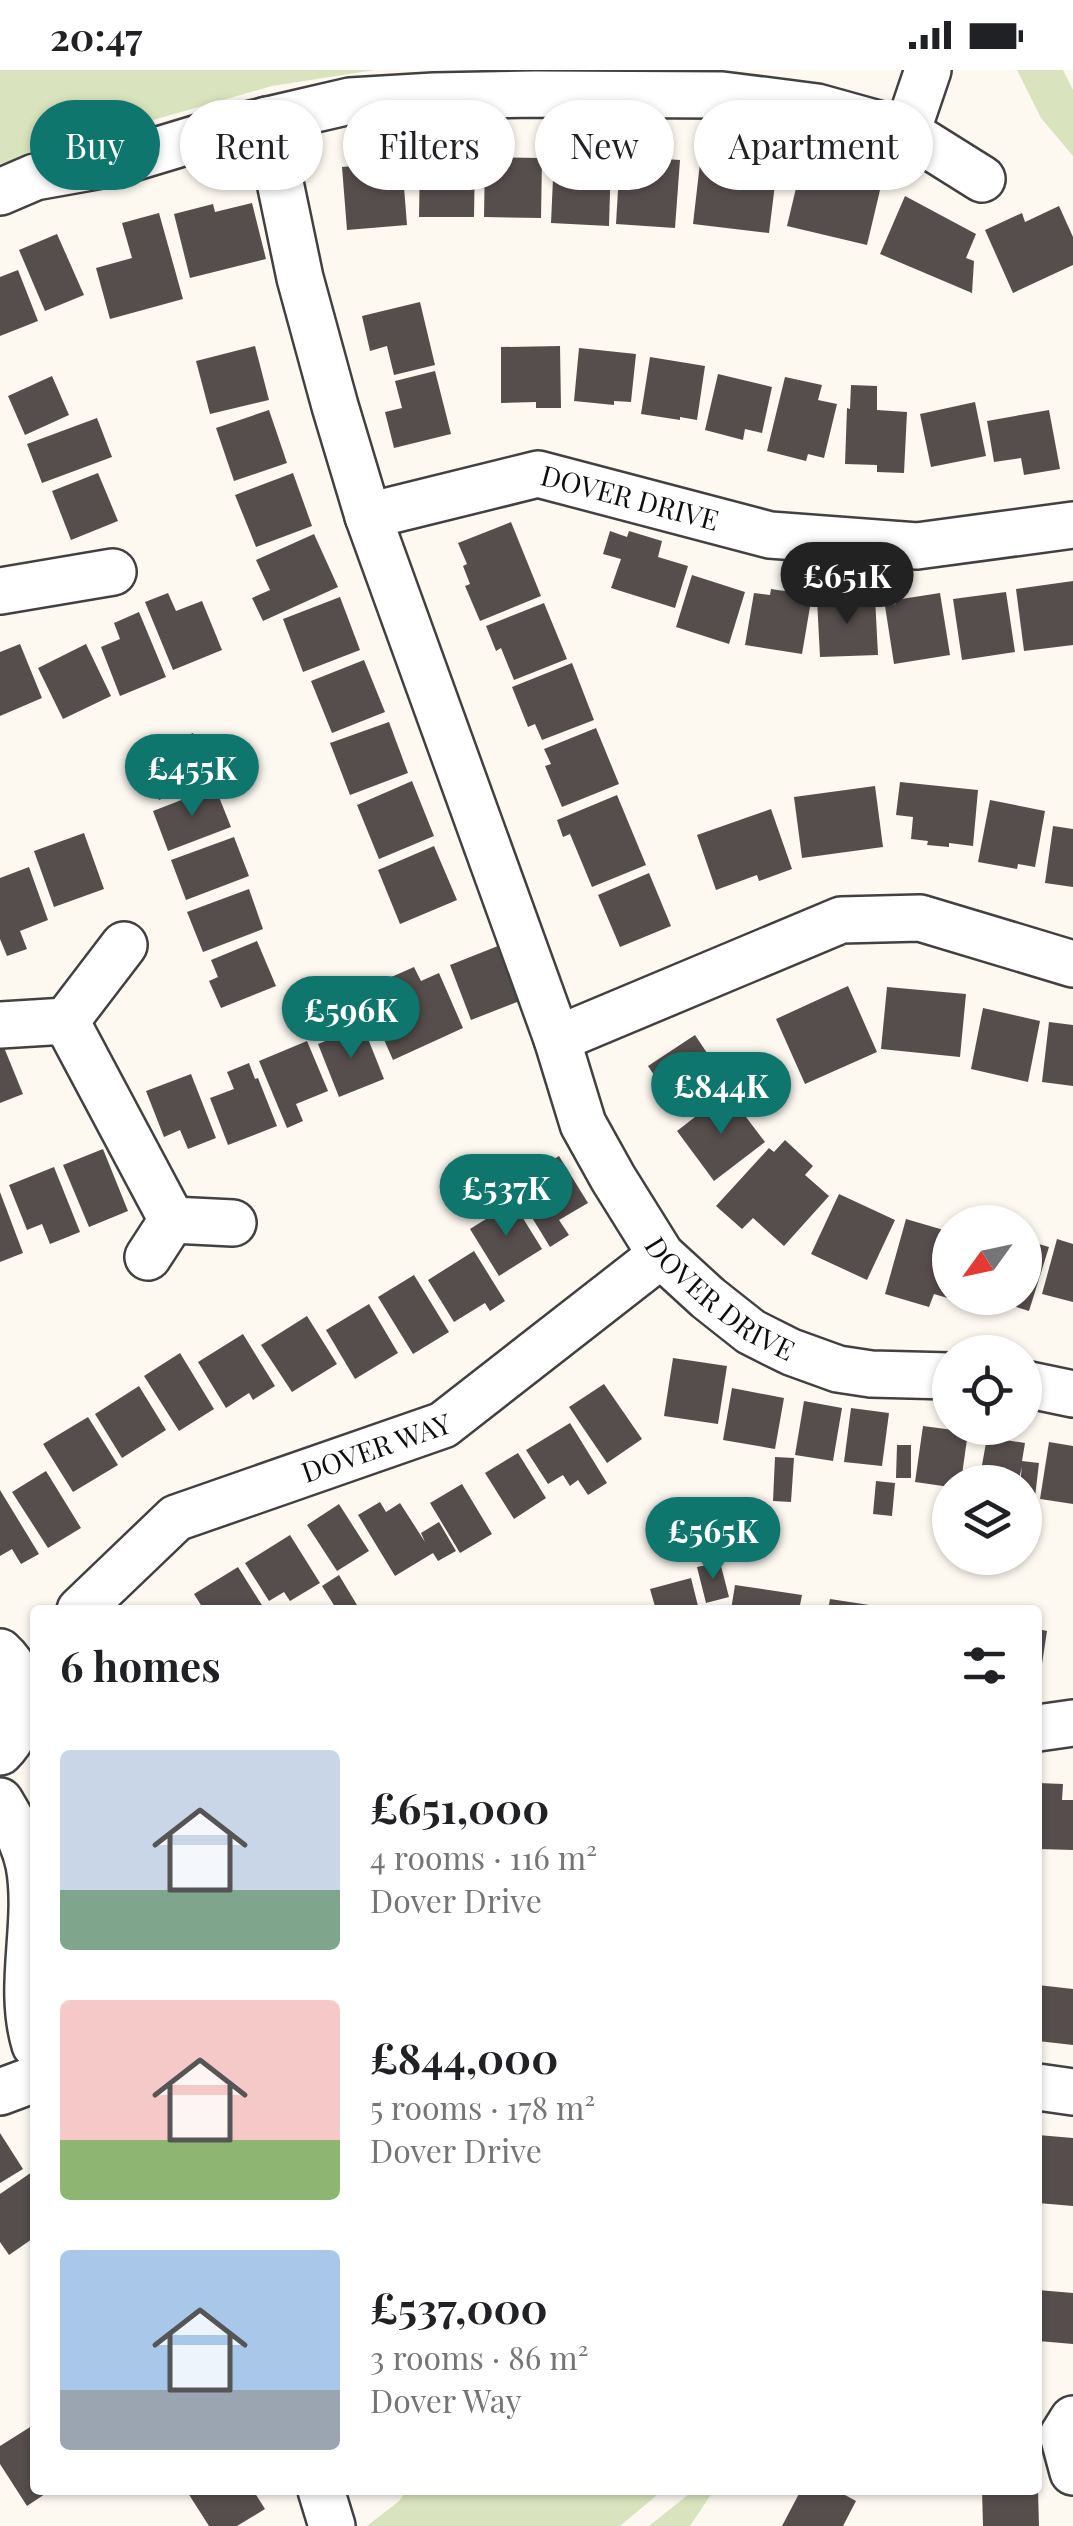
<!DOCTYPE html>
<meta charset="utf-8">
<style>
body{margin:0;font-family:"Playfair Display",serif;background:#f6f6f6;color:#202124;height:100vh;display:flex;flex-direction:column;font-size:38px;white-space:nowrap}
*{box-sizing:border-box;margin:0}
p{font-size:32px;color:#757577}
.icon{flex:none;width:55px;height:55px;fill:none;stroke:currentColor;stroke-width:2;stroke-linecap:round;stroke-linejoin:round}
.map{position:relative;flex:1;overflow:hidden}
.details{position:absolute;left:30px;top:1535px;width:1012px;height:890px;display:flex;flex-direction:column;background:#fff;border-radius:10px;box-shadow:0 2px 8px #0004}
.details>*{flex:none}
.banner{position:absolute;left:30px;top:30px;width:1015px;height:90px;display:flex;gap:20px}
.needle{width:65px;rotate:237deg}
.tools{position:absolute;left:932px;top:1135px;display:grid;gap:20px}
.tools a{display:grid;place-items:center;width:110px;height:110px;border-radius:50%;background:#fff;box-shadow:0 2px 8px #0004;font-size:50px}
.price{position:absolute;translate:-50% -85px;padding:0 22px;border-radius:35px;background:#0f766e;color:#fff;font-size:32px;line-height:65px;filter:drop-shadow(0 2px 5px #0008)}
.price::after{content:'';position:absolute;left:50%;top:60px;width:30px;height:22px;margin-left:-15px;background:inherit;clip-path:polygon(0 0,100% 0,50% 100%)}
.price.on{background:#222;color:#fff}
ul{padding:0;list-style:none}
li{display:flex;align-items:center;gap:30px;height:250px;padding:0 30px}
li span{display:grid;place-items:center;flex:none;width:280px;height:200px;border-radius:10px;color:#555}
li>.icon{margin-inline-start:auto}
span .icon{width:120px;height:120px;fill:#fffc;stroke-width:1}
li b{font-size:42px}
h2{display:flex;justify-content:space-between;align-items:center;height:120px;padding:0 30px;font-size:42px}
.pill{padding:0 35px;border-radius:45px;background:#fff;box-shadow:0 2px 8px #0004;font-size:35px;line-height:90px}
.pill.on{background:#0f766e;color:#fff}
.status{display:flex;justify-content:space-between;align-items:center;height:70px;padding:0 50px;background:#fff;direction:ltr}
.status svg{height:28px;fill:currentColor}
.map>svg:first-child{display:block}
</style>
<div class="status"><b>20:47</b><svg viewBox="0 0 49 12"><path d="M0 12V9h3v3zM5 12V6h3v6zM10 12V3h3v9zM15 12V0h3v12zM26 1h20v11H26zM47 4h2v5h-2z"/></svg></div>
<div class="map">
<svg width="1073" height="2456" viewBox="0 0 1073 2456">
<rect width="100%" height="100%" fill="#fdf9f1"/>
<g fill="#d9e4be">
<path d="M0 0H375L272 16 0 94Z"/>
<path d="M1017 0H1063L1073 20V86L1041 48Z"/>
<path d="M407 2420H663L620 2456H367L399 2431Z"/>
<path d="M694 2420H714L690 2456H649Z"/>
</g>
<g fill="#564e4c">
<path d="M554 86 611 88 609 156 551 153Z"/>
<path d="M620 86 680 90 675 158 616 154Z"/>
<path d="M420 87H475L474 147H419Z"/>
<path d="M485 87 542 88 541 148 484 147Z"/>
<path d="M402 92 407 155 347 160 342 97Z"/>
<path d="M700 93 728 97V102L735 103 736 93 777 98 769 163 693 154Z"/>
<path d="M801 97 881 116 867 175 787 156Z"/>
<path d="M905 126 976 164 966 188 974 191 972 223 880 184Z"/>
<path d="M252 133 266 189 190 208 174 144 213 134 215 142Z"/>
<path d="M1059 136 1073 167V195L1013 223 985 160 1022 143 1025 152Z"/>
<path d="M159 143 183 229 110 249 96 198 132 188 122 153Z"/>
<path d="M57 164 84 225 45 241 19 180Z"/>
<path d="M18 200 38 251 0 266V207Z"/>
<path d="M420 232 435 295 394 305 387 276 370 281 362 246Z"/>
<path d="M255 276 269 330 210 344 196 291Z"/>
<path d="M560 276 561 338H536V332L501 333V277Z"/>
<path d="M579 278 636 284 631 332 614 331V335L574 331Z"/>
<path d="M650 287 705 296 697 350 680 347V350L641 344Z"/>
<path d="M435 301 451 364 394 378 385 342 402 338 395 311Z"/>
<path d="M718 304 772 317 762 363 745 359 743 370 705 360Z"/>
<path d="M52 306 69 345 25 365 8 326Z"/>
<path d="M785 307 822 315 818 330 837 334 824 388 808 384 806 391 767 381Z"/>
<path d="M851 315 877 316V340L907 342 904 403 877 402V395L845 394 847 338 850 339Z"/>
<path d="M975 332 986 386 931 397 920 344Z"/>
<path d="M269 340 287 393 234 411 216 358Z"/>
<path d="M1049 340 1060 399 1024 405 1021 388 994 392 987 351Z"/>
<path d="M97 348 112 387 42 413 27 374Z"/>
<path d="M98 403 118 451 71 470 52 421Z"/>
<path d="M293 403 312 456 256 477 235 425Z"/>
<path d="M511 452 541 526 480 551 465 516 470 514 463 496 467 494 458 473Z"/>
<path d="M610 461 627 467 629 461 662 471 658 487 688 496 675 538 611 518 621 489 603 484Z"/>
<path d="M314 464 338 517 263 551 252 528 270 520 256 490Z"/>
<path d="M692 505 745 522 729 574 676 557Z"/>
<path d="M1073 511V575L1024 581 1016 519Z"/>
<path d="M771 519 812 525 802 584 745 575 754 523 770 525Z"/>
<path d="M1006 522 1015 582 962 590 953 529Z"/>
<path d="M168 523 176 541 202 531 222 580 173 600 145 532Z"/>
<path d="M940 523 950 585 894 594 885 536 896 534 895 530Z"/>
<path d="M340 527 360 580 303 602 283 549Z"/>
<path d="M875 527 878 585 820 587 817 529Z"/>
<path d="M544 533 567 589 514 610 501 578 496 581 486 556Z"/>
<path d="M139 542 166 607 120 626 101 577 120 569 114 553Z"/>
<path d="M20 574 42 628 0 646V582Z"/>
<path d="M86 574 111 626 63 649 38 598Z"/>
<path d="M364 590 385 642 332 663 311 611Z"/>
<path d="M572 593 594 650 542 670 535 654 528 657 512 617Z"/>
<path d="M389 652 408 703 350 725 330 673Z"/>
<path d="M596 658 619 714 562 737 545 696 551 694 544 679Z"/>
<path d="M193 663 213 707 159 730 146 702 155 699 148 683Z"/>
<path d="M412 711 434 766 379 789 357 735Z"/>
<path d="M900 712 978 720 973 776 949 773V777L927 775 928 771 911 769 913 747 896 745Z"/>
<path d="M875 716 883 777 802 788 794 727Z"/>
<path d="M215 717 231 757 168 781 153 741Z"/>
<path d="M617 725 646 795 592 817 570 764 563 767 557 750Z"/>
<path d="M990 730 1045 741 1035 797 1018 794 1017 799 978 792Z"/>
<path d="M771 739 792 799 759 811 757 805 716 820 697 765Z"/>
<path d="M1053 756 1073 759V817L1045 813Z"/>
<path d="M84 763 104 819 54 837 34 781Z"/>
<path d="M234 767 249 806 186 830 171 790Z"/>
<path d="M434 776 457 830 400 854 378 800Z"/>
<path d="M29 797 48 850 20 861 27 879 7 886 0 869V808Z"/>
<path d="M649 803 671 856 620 877 598 825Z"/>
<path d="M249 819 263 859 203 882 187 842Z"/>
<path d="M257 871 276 916 221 938 209 911 218 907 211 890Z"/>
<path d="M503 874 525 929 471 950 450 895Z"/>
<path d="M414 897 421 911 439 903 463 958 393 990 362 920Z"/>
<path d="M848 916 877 982 805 1014 776 949Z"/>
<path d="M887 917 966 924 960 987 881 979Z"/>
<path d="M983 938 1040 951 1028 1012 971 999Z"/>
<path d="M1049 952 1073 955V1016L1042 1012Z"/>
<path d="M363 956 384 1009 339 1027 318 974Z"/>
<path d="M695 965 729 1016 682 1047 648 996Z"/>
<path d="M307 971 328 1021 296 1034 303 1051 287 1058 259 991Z"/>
<path d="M3 975 23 1024 0 1033V977Z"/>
<path d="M249 993 255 1009 258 1008 277 1056 228 1075 210 1028 234 1019 227 1002Z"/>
<path d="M191 1004 216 1068 188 1079 180 1060 164 1067 146 1021Z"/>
<path d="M727 1022 765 1072 714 1111 677 1061Z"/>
<path d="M785 1070 813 1096 805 1105 829 1126 784 1176 753 1148 742 1159 716 1136 769 1078 774 1082Z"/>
<path d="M103 1079 128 1141 89 1157 63 1095Z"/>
<path d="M559 1086 588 1133 559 1150 569 1165 550 1177 512 1115Z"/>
<path d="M54 1097 80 1162 50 1174 42 1154 27 1160 9 1115Z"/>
<path d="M0 1122 23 1183 0 1192Z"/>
<path d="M839 1124 895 1150 867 1210 811 1184Z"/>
<path d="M513 1132 542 1179 499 1206 470 1159Z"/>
<path d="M906 1149 947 1161 950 1155V1228H963L961 1232 934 1224 929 1237 885 1224Z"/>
<path d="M1057 1169 1073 1174V1232L1042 1224Z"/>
<path d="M1025 1170 1049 1177 1029 1241 987 1228H1025Z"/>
<path d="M474 1181 505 1231 490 1241 485 1233 454 1252 428 1210Z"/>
<path d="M414 1205 449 1262 413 1284 378 1227Z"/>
<path d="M369 1234 398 1283 355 1309 326 1260Z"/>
<path d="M307 1246 337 1294 292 1322 261 1275Z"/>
<path d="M243 1264 275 1316 253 1330 249 1323 226 1338 198 1292Z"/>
<path d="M180 1283 214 1339 179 1361 144 1306Z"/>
<path d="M673 1288 727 1296 718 1354 664 1346Z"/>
<path d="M604 1314 642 1369 607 1393 569 1337Z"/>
<path d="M139 1316 166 1360 122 1388 95 1344Z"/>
<path d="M732 1318 784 1328 775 1379 723 1370Z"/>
<path d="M804 1331 842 1338 833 1391 795 1385Z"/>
<path d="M851 1338 889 1343 882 1396 844 1392Z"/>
<path d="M88 1347 118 1395 73 1422 43 1374Z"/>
<path d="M570 1353 607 1413 588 1425 578 1410 570 1416 563 1405 548 1414 526 1380Z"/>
<path d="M923 1356 968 1362 961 1412H950V1417L915 1412Z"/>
<path d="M987 1367 1025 1373 1022 1391 1039 1393 1035 1427 1025 1425V1412H1020L1022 1397 1018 1412H979Z"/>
<path d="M1049 1372 1073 1376V1434L1040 1429Z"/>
<path d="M897 1375H911V1408H896Z"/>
<path d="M518 1383 546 1428 514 1449 485 1403Z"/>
<path d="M775 1387 794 1388 791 1432 773 1431Z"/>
<path d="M46 1401 81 1458 48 1478 12 1422Z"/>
<path d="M876 1411 895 1413 892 1446 873 1444Z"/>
<path d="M462 1414 492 1464 460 1483 430 1433Z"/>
<path d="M0 1420 39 1484 21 1494 12 1479 0 1486Z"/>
<path d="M380 1432 386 1442 400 1433 425 1472 421 1463 439 1452 456 1481 438 1491 433 1483 395 1506 358 1445Z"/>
<path d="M339 1434 369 1481 337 1501 307 1455Z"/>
<path d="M290 1465 320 1513 290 1531 284 1522 269 1531 245 1493Z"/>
<path d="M720 1492 729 1527 706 1533 697 1497Z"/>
<path d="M238 1497 265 1540H204L194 1524Z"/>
<path d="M339 1505 357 1535 349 1540H337L322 1516Z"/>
<path d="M691 1508 699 1540H656L650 1519Z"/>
<path d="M735 1515 802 1525 799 1540H731Z"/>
<path d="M830 1529 889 1538V1540H828Z"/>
<path d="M1038 1559 1047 1561 1040 1607H1038Z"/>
<path d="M1038 1713 1063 1714 1062 1730H1073V1780L1038 1779Z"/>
<path d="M1038 1915 1073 1919V1975L1038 1971Z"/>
<path d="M0 2063 23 2099 0 2113Z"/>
<path d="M1038 2065 1073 2068V2136L1038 2133Z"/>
<path d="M32 2102 35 2106V2167L9 2185 0 2172V2124Z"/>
<path d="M1038 2220 1073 2223V2274L1038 2271Z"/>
<path d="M35 2354V2420H51L27 2436 0 2394V2376Z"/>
<path d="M186 2420H253L265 2439 237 2456H209Z"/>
<path d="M801 2420H836L856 2431 843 2456H782Z"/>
<path d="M982 2420H1038L1039 2456H983Z"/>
</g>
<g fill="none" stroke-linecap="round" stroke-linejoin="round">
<g stroke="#414141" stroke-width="50">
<g id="street">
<path id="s1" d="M267 50 300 208 335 336 368 446 557 969 583 1054 613 1108 661 1185 708 1228 751 1262 791 1282 838 1299 871 1304 950 1306"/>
<path d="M907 62 928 0"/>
<path d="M0 122 35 107 119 92 225 60 350 31 434 26 535 24 722 25 817 37 907 62 982 109"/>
<path id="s2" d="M368 446 538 404 770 465 917 476 1073 455"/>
<path d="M0 521 113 502"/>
<path d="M66 951 124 875"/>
<path d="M0 955 66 951 172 1150"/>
<path d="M557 969 841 850 920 848 1073 894"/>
<path d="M172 1150 233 1153"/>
<path d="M148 1187 172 1150"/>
<path d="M1025 1314 1073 1324"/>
<path id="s3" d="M80 1540 176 1448 443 1355 661 1185"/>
<path d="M0 1582C30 1609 28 1654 0 1682"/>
<path d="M1038 1658 1073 1653"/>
<path d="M0 1731C12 1751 24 1771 29 1795 40 1854 17 1916 35 1975"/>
<path d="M1038 2017 1073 2022"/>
<path d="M0 2022 35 2009"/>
<path d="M1073 2349 1063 2365 1073 2402"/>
<path d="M321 2420 332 2456"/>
</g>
</g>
<use href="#street" stroke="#fff" stroke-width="45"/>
</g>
<g text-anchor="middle" stroke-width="10" stroke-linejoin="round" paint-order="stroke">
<g font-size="28" fill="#0e0e0e" stroke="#fff">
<text dy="10" stroke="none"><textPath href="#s2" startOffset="270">DOVER DRIVE</textPath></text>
<text dy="10" stroke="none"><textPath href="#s1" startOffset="1280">DOVER DRIVE</textPath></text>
<text dy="10" stroke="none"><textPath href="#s3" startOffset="345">DOVER WAY</textPath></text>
</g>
</g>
</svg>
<div class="tools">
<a><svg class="needle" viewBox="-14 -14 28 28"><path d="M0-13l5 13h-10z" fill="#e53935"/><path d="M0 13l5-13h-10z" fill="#757577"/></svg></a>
<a><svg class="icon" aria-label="locate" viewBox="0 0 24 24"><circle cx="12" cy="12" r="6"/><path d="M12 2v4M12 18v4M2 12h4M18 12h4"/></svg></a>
<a><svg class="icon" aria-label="layers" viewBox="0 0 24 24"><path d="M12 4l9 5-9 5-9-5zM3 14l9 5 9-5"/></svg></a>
</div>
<b class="price on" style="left:847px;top:557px">£651K</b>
<b class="price" style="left:192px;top:749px">£455K</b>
<b class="price" style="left:351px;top:991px">£596K</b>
<b class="price" style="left:721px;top:1067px">£844K</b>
<b class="price" style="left:506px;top:1169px">£537K</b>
<b class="price" style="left:713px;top:1512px">£565K</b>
<div class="banner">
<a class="pill on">Buy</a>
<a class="pill">Rent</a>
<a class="pill">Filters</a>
<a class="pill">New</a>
<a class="pill">Apartment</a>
</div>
<section class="details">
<h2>6 homes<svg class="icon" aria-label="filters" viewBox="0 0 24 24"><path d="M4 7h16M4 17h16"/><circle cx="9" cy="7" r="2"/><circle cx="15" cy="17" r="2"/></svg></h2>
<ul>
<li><span style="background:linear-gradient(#c9d6e8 70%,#7fa58c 0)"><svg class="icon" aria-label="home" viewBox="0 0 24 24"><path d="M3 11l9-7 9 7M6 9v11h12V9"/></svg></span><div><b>£651,000</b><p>4 rooms · 116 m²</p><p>Dover Drive</p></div></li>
<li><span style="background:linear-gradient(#f6c9c9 70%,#8fb573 0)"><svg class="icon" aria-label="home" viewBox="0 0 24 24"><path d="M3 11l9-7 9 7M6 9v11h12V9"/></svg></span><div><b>£844,000</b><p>5 rooms · 178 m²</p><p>Dover Drive</p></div></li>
<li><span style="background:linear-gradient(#a9c7e8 70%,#9aa5b1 0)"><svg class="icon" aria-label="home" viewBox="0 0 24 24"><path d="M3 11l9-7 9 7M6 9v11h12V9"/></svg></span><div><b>£537,000</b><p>3 rooms · 86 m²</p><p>Dover Way</p></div></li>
</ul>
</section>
</div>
